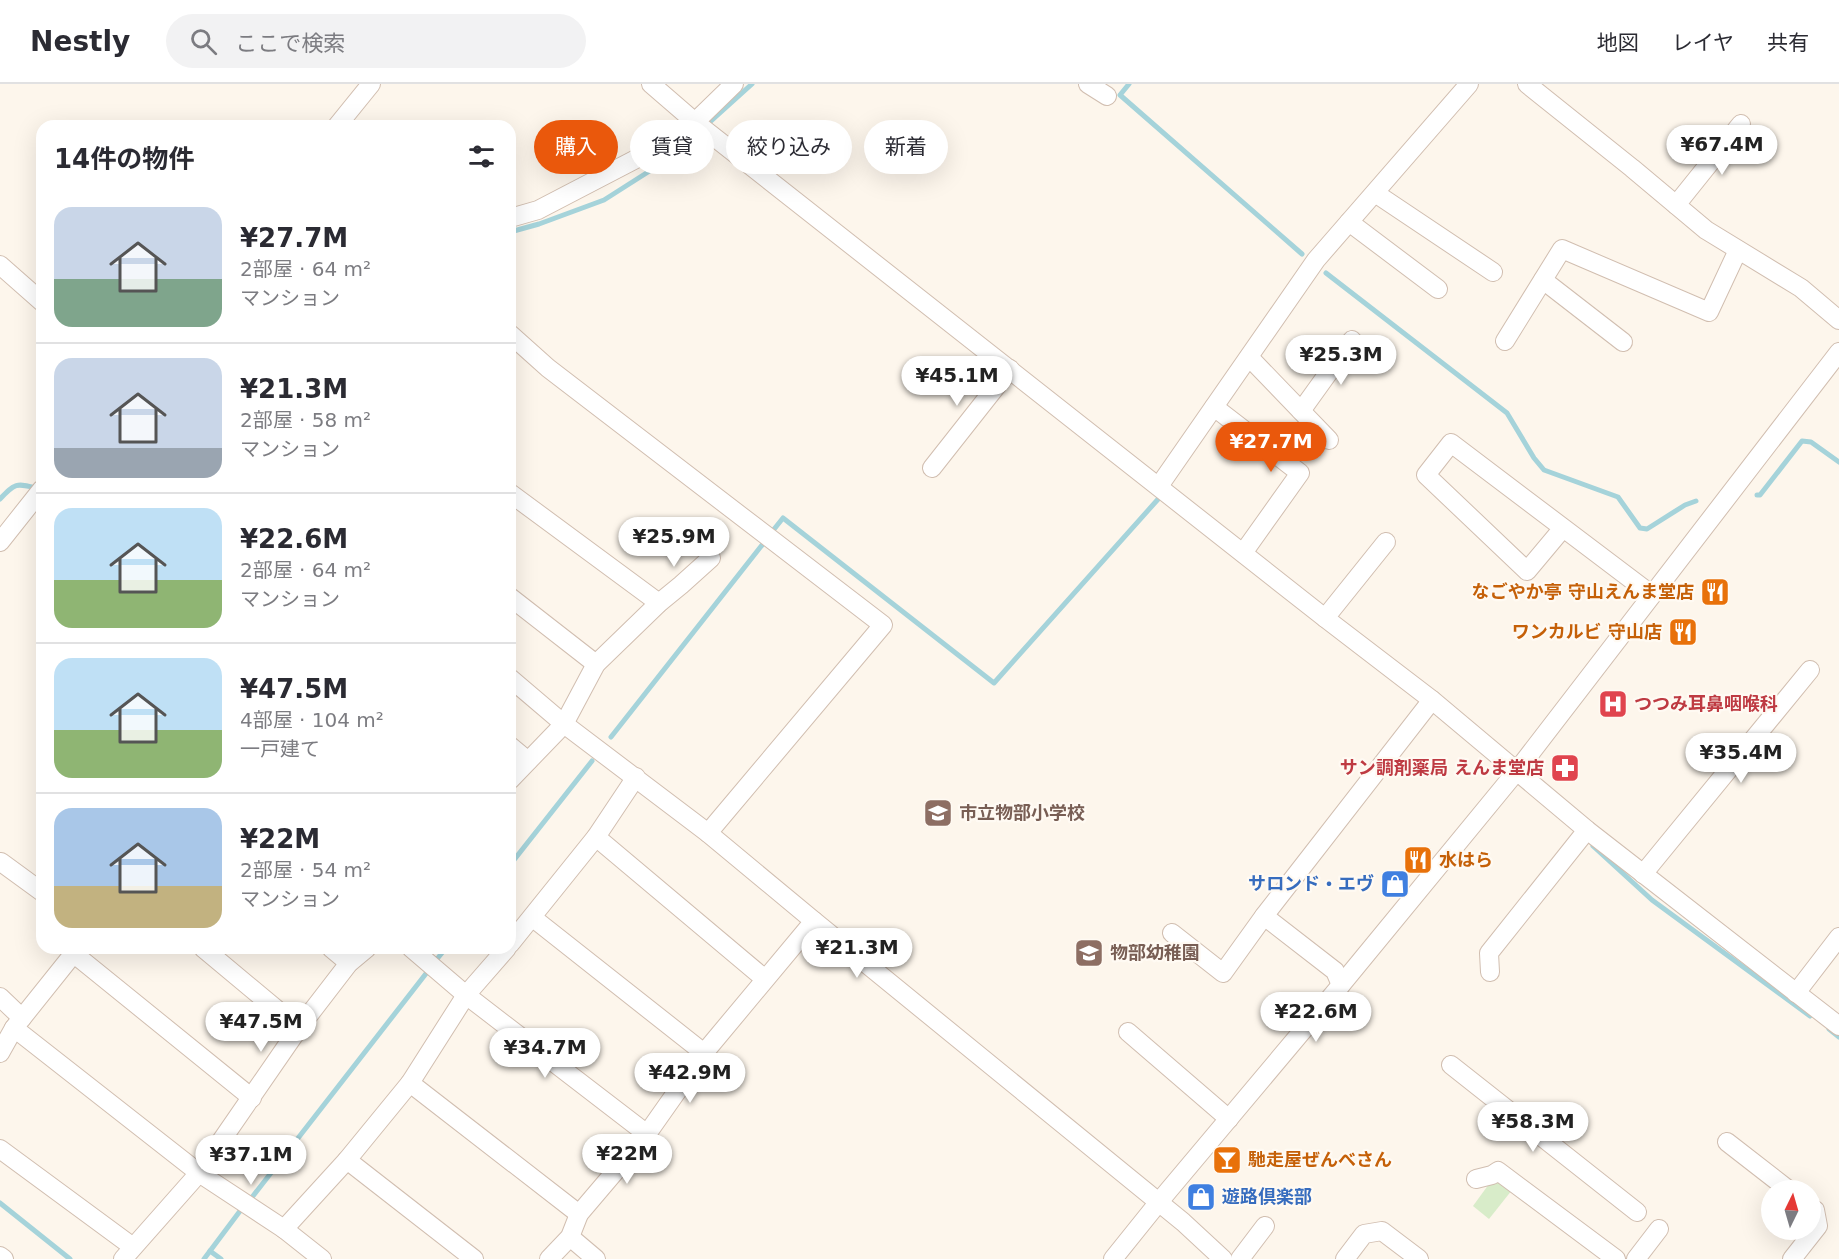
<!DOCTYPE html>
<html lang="ja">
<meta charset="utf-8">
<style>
body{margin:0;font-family:"DejaVu Sans","Noto Sans JP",sans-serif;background:#f2f2f3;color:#2b2b33;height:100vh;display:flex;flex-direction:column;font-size:22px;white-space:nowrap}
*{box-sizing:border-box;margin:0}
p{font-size:20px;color:#7c7c81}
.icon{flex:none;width:33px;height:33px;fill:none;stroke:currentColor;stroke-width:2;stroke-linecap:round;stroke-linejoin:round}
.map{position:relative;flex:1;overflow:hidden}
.details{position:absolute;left:36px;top:36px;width:480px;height:834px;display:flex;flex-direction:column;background:#fff;border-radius:18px;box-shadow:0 6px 24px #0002}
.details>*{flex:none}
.top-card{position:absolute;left:534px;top:36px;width:570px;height:54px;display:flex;gap:12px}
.needle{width:39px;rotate:5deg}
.tools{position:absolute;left:1761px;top:1096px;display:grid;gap:12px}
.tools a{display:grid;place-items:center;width:60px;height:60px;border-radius:50%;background:#fff;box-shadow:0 6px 24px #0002;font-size:30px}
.price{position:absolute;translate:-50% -51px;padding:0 14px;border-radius:21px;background:#fff;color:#222;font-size:20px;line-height:39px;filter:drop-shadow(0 2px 3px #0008)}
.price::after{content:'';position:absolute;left:50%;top:36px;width:18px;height:14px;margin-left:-9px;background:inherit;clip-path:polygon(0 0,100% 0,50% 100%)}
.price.active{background:#ea580c;color:#fff}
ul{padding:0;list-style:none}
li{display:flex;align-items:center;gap:18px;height:150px;padding:0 18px}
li+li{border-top:2px solid #e1e1e2}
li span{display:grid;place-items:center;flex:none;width:168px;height:120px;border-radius:18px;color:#555}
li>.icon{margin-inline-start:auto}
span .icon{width:72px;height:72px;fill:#fffc;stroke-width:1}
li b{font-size:26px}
h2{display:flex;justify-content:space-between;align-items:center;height:72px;padding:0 18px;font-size:26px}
.pill{padding:0 21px;border-radius:27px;background:#fff;box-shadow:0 6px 24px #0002;font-size:21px;line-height:54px}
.pill.active{background:#ea580c;color:#fff}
header{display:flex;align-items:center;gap:36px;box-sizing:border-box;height:84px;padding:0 30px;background:#fff;border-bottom:2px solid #e1e1e2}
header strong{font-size:28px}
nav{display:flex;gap:33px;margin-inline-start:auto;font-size:21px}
.search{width:420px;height:54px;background:#f2f2f3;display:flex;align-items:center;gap:15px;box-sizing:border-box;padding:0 21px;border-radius:33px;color:#7c7c81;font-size:22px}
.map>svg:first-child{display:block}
</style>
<header>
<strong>Nestly</strong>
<div class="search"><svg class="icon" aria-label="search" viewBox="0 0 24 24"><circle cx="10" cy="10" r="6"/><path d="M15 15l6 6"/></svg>ここで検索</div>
<nav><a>地図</a><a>レイヤ</a><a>共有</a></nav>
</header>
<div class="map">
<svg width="1839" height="1175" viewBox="0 0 1839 1175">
<rect width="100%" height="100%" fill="#fdf6ec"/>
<path fill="#d8ecc9" d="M1500 1098 1512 1106 1489 1135 1473 1122 1489 1100Z"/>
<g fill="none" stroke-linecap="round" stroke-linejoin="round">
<g stroke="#a5d3da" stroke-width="5">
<path d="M1129 0 1120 11 1302 170"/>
<path d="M510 148 539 140 604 116 670 74 752 0"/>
<path d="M1326 189 1507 329 1534 374 1544 386 1618 413 1640 444 1647 445 1685 421 1696 417"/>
<path d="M1757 411H1760L1802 357 1811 358 1839 378"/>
<path d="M0 415C15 399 16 399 37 404"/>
<path d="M771 449 783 434 994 599 1160 413 1163 415"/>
<path d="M611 653 766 456"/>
<path d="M1593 762 1652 816 1810 932"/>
<path d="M510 781 592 677"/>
<path d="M437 875 446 864"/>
<path d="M1829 945 1839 953"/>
<path d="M253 1112 428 887"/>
<path d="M0 1119 70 1175"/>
<path d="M210 1167 221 1175"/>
<path d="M204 1175 240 1127"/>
</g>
<g stroke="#d1beb0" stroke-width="20">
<g id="minor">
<path d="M651 0 695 38 1325 534 1432 616 1587 746 1839 942"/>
<path d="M1088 0 1107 12"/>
<path d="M1527 0 1632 84 1706 146 1801 204 1839 236"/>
<path d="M337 42 371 0"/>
<path d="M1375 109 1493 188"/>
<path d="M1676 121 1741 40"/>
<path d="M510 134 538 126 636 75 695 38 734 0"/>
<path d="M1349 138 1438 205"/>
<path d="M0 181 42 218"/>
<path d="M1543 196 1623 258"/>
<path d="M510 250 548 284 883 541 708 749"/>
<path d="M1505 257 1562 165 1709 228 1738 166"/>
<path d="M1249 273 1329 356"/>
<path d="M1214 323 1300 389 1243 469"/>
<path d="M1301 327 1352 256"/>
<path d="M932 384 1010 285"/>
<path d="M1159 402 1316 176 1469 0"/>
<path d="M510 409 659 519"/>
<path d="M1563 444 1527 487 1426 391 1451 359 1652 511"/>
<path d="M0 458 42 405"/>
<path d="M510 513 596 580"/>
<path d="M1325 534 1386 458"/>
<path d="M510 594 564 640 708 749 814 837 1183 1138 1223 1175"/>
<path d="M510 662 528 677"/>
<path d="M510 696 564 640 596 580 659 519 681 501 711 474"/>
<path d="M596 753 765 895"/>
<path d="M1 778 42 808"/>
<path d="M1643 790 1810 586"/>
<path d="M533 834 704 969"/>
<path d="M1172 849 1223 889 1264 832"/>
<path d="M510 860 596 753 636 693"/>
<path d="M203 864 299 944"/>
<path d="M331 864 349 879"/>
<path d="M411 864 466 911 647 1050"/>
<path d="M73 869 252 1014"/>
<path d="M1490 888 1489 869 1587 746"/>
<path d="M1341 901 1335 887 1264 832 1432 616"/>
<path d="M1796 909 1839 853"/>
<path d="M0 913 22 934"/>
<path d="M14 944 199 1089 284 1145 322 1175"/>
<path d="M1128 948 1229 1035"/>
<path d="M0 969 14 944 78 864"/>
<path d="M1451 981 1637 1128"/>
<path d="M410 999 579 1130"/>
<path d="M1727 1058 1790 1107"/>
<path d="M0 1065 133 1163"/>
<path d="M347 1076 474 1175"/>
<path d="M1476 1095 1492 1091 1498 1087 1616 1175"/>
<path d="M284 1145 347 1076 410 999 466 911 507 864"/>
<path d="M570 1153 596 1175"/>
<path d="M0 1172 4 1175"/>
<path d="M123 1175 199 1089 299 944 349 879 367 864"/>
<path d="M549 1175 570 1153 579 1130 647 1050 704 969 814 837"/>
<path d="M1113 1175 1158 1119 1341 901 1516 688 1839 268"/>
<path d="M1240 1175 1265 1142"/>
<path d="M1345 1175 1364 1150 1382 1147 1419 1175"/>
<path d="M1636 1175 1659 1145"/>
<path d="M1792 1175 1818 1142 1815 1126 1810 1123"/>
</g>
</g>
<use href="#minor" stroke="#fff" stroke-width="18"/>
</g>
<defs>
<g id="restaurant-square" transform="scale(1.5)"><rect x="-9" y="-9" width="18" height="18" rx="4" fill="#e8710a" stroke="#fffaf3"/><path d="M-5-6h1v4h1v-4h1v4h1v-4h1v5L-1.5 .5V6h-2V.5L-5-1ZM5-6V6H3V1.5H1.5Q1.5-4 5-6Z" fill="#fff"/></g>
<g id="hospital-square" transform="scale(1.5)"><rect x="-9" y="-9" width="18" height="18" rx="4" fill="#e0444e" stroke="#fffaf3"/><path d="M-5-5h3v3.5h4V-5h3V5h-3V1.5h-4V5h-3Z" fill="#fff"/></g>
<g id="pharmacy-square" transform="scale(1.5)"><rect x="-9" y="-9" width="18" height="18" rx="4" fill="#e0444e" stroke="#fffaf3"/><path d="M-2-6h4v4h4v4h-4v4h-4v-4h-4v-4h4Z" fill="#fff"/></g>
<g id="school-square" transform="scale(1.5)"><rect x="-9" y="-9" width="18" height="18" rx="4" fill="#8d6e63" stroke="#fffaf3"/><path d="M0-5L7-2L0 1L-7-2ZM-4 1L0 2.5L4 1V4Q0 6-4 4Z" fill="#fff"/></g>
<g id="shop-square" transform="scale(1.5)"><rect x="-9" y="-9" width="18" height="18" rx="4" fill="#3f7fe0" stroke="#fffaf3"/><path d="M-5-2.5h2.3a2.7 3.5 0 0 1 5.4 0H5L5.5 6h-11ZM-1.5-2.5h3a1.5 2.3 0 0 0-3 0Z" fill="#fff"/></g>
<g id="bar-square" transform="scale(1.5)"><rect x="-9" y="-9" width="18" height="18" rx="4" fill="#e8710a" stroke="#fffaf3"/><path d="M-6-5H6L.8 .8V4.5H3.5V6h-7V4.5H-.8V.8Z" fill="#fff"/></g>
</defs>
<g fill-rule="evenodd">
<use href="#restaurant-square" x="1715" y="508"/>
<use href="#restaurant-square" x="1683" y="548"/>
<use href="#hospital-square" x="1613" y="620"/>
<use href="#pharmacy-square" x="1565" y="684"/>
<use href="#school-square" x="938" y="729"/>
<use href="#restaurant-square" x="1418" y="776"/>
<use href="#shop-square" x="1395" y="800"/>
<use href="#school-square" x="1089" y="869"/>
<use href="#bar-square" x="1227" y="1076"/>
<use href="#shop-square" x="1201" y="1113"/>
</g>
<g text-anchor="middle" stroke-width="4.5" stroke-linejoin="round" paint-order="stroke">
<g font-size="18" font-weight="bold" fill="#c56008" stroke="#fffaf3" text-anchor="end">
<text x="1694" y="514">なごやか亭 守山えんま堂店</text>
<text x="1662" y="554">ワンカルビ 守山店</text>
<text x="1439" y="782" text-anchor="start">水はら</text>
<text x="1248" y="1082" text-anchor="start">馳走屋ぜんべさん</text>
</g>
<g font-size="18" font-weight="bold" fill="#be3a42" stroke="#fffaf3" text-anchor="start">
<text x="1634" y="626">つつみ耳鼻咽喉科</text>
<text x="1544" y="690" text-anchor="end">サン調剤薬局 えんま堂店</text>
</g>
<g font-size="18" font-weight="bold" fill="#785e54" stroke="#fffaf3" text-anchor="start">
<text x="959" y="735">市立物部小学校</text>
<text x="1110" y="875">物部幼稚園</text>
</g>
<g font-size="18" font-weight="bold" fill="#366cbe" stroke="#fffaf3" text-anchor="end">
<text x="1374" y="806">サロンド・エヴ</text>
<text x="1222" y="1119" text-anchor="start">遊路倶楽部</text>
</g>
</g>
</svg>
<div class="tools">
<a><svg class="needle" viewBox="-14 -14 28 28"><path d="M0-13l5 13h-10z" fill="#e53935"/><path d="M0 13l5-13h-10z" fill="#7c7c81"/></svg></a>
</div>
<b class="price" style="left:1722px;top:92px">¥67.4M</b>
<b class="price" style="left:1341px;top:302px">¥25.3M</b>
<b class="price" style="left:957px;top:323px">¥45.1M</b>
<b class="price active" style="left:1271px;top:389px">¥27.7M</b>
<b class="price" style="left:674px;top:484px">¥25.9M</b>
<b class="price" style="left:1741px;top:700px">¥35.4M</b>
<b class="price" style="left:857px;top:895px">¥21.3M</b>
<b class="price" style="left:1316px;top:959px">¥22.6M</b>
<b class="price" style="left:261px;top:969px">¥47.5M</b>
<b class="price" style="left:545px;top:995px">¥34.7M</b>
<b class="price" style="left:690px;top:1020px">¥42.9M</b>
<b class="price" style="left:1533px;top:1069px">¥58.3M</b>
<b class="price" style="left:627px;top:1101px">¥22M</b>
<b class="price" style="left:251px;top:1102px">¥37.1M</b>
<div class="top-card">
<a class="pill active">購入</a>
<a class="pill">賃貸</a>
<a class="pill">絞り込み</a>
<a class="pill">新着</a>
</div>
<section class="details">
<h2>14件の物件<svg class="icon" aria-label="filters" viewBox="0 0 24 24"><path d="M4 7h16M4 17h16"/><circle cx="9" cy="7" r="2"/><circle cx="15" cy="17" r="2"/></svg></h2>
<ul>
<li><span style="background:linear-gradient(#c9d6e8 60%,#7fa58c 0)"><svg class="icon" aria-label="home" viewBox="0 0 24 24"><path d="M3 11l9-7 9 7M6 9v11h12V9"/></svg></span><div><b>¥27.7M</b><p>2部屋 · 64 m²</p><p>マンション</p></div></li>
<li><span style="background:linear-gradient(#c9d6e8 75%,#9aa5b1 0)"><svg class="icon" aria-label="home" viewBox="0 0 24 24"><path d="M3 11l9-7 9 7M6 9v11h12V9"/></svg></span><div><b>¥21.3M</b><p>2部屋 · 58 m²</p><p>マンション</p></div></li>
<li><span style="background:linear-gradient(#bfe0f5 60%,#8fb573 0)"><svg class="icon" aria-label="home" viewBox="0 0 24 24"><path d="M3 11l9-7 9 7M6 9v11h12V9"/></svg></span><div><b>¥22.6M</b><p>2部屋 · 64 m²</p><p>マンション</p></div></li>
<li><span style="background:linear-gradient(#bfe0f5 60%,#8fb573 0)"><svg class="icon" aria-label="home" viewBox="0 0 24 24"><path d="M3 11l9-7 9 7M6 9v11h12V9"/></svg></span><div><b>¥47.5M</b><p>4部屋 · 104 m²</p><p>一戸建て</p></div></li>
<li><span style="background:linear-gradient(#a9c7e8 65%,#c2b280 0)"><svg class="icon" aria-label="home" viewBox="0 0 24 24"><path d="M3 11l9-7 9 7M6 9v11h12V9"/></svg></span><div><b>¥22M</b><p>2部屋 · 54 m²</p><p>マンション</p></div></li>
</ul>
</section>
</div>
